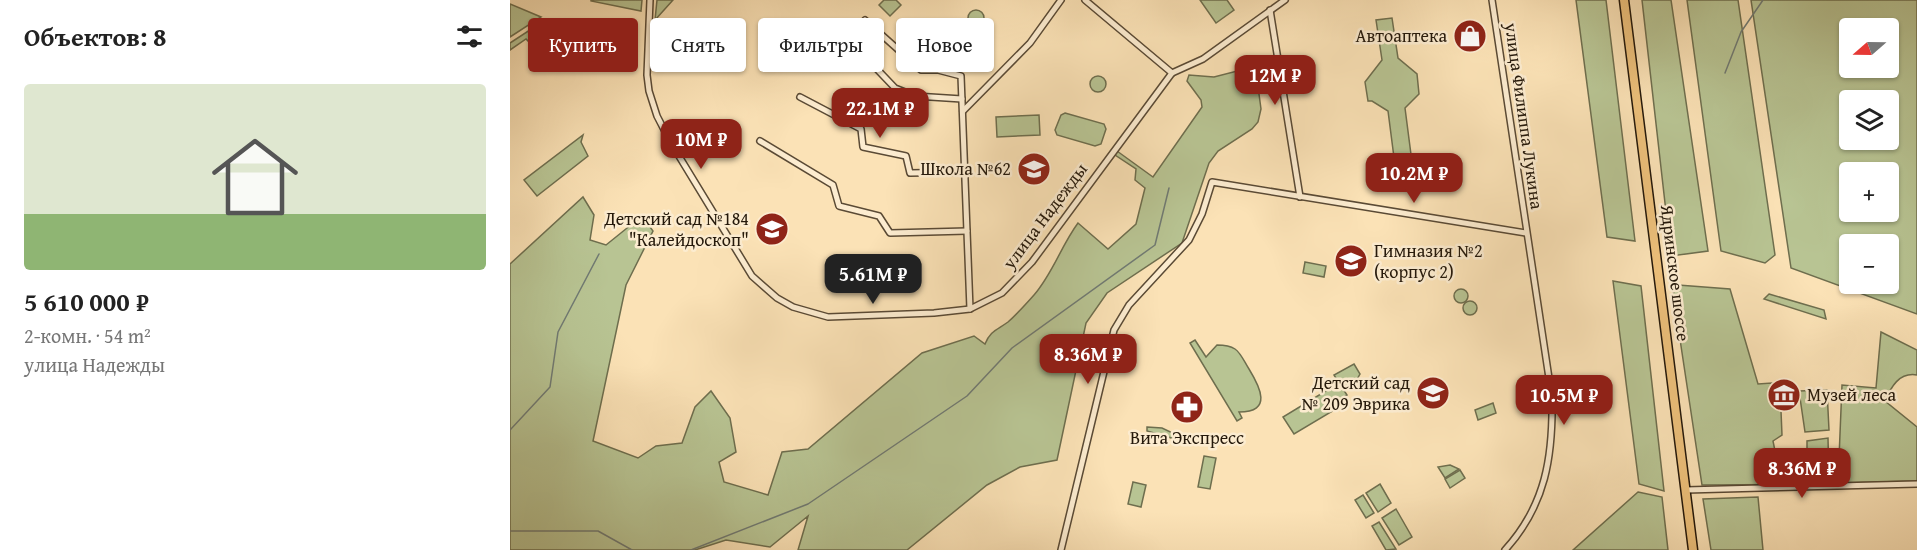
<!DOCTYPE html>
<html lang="ru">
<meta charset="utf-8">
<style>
body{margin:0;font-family:"Gentium Book Plus",serif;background:#f6f6f6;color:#222;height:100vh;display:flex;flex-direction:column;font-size:22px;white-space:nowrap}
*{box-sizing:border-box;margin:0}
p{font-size:20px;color:#767676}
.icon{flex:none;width:33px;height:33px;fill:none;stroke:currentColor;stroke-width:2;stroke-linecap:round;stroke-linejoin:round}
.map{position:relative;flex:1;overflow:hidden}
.details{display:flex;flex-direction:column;background:#fff;width:510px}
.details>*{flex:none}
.top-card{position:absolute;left:18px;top:18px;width:570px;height:54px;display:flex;gap:12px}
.needle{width:39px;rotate:250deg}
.fabs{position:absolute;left:1329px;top:18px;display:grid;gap:12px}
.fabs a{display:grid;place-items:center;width:60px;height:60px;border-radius:6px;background:#fff;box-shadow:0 2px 4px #0004;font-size:30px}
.price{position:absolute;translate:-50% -51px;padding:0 14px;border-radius:12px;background:#8f2418;color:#fff;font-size:20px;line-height:39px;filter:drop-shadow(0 2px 3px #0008)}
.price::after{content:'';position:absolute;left:50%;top:36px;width:18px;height:14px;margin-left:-9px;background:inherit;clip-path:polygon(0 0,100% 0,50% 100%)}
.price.on{background:#222;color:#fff}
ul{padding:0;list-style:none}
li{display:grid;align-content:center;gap:12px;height:318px;padding:0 24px}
li span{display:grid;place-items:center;height:186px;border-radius:6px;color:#555}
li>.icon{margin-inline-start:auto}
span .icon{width:108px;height:108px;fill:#fffc;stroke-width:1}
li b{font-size:26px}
h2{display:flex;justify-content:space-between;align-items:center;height:72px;padding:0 24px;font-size:26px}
.pill{padding:0 21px;border-radius:6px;background:#fff;box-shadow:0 2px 4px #0004;font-size:21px;line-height:54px}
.pill.on{background:#8f2418;color:#fff}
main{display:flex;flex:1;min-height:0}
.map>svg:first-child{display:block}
</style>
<main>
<section class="details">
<h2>Объектов: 8<svg class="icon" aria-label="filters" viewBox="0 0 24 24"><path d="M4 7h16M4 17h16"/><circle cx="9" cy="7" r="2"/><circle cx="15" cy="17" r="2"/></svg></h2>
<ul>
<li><span style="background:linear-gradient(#dfe7d0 70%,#8fb573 0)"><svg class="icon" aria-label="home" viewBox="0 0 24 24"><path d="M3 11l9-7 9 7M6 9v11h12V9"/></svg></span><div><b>5 610 000 ₽</b><p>2-комн. · 54 m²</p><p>улица Надежды</p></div></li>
</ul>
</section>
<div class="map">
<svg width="1407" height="550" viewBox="0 0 1407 550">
<rect width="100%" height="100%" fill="#fbe2b6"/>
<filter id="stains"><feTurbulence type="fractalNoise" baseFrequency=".00333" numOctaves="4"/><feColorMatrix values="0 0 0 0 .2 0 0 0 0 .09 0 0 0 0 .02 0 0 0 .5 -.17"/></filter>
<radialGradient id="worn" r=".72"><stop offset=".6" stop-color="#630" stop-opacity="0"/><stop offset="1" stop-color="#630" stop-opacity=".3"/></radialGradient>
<g fill="#b8c493" stroke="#6e6e4e" stroke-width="1.5" fill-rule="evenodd">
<path d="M132 0 131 11 81 1V0Z"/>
<path d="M147 0H163L145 20Z"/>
<path d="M374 0H386L391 5 380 16 369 5Z"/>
<path d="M690 0H717L724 10 706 23Z"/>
<path d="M1066 0H1096L1125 241 1097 237Z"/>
<path d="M1132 0H1161L1198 251 1161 256Z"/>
<path d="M1177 0H1228L1265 255 1255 263 1211 251Z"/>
<path d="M1241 0H1407V314L1281 268ZM1378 28V68H1340V28ZM1378 100V140H1340V100ZM1340 172H1378V212H1340ZM1340 244H1378V284H1340Z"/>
<path d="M0 4 31 17 0 37Z"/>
<circle cx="466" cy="18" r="8"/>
<path d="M882 18 888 58 907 74 909 94 895 108 903 170 886 173 878 111 862 101H858L855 82 872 60 866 20Z"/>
<path d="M200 20 207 21 218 33 211 39 195 23Z"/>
<path d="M29 24 33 29 22 45 16 39 0 50V43Z"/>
<path d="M735 69 746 72 751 109 748 122 742 129 708 151 699 163 672 243 597 293 576 323 547 460 510 467 477 485 397 550H288L298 516 260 547 216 540 185 550H0V264L73 197 84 215 80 240 96 245 132 216 143 231 116 285 83 441 128 458 146 446 172 443 185 407 201 391 220 418 226 452 209 462 214 482 258 495 272 452 298 449 412 353 464 336 475 344C480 331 487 330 498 322 507 314 516 304 524 295 543 273 551 246 568 223L598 249 626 224 635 188 625 180 626 169 605 155 607 151 643 177 692 107 691 100 677 81 679 75 704 77Z"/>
<circle cx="588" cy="84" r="8"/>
<path d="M555 113 594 124 596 129 591 144 585 146 547 135 545 130 551 115Z"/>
<path d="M529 115 530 135 487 137 486 117Z"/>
<path d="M73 135 71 142 78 156 27 196 14 180Z"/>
<path d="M795 262 816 266 814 277 793 273Z"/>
<path d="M1103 281 1131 286 1154 491 1129 484Z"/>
<path d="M1168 285 1220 289 1248 384 1262 383 1264 403 1271 411 1272 435 1263 441 1266 456 1297 454V441L1318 438 1319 484 1192 485 1163 293Z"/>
<circle cx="951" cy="296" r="7"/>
<path d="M1259 294 1314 310 1316 319 1254 299Z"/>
<circle cx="960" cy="308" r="7"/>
<path d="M1371 332 1407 350V375C1389 372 1381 387 1375 401L1407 427V481L1328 483 1332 385 1366 388Z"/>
<path d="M685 340 696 357 707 345C713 345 719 345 725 349 731 353 735 363 739 369 750 387 763 412 729 412L732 418 727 421 680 343Z"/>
<path d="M844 364 850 374 846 381 833 389 837 395 824 403 826 409 784 434 773 417 829 383 824 375Z"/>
<path d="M1317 390 1319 430 1295 432 1289 391Z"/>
<path d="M983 403 986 413 968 420 965 410Z"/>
<path d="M637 427 652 428 667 435 665 439 637 431Z"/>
<path d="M694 456 706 458 700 489 688 487Z"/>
<path d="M940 465 949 469 935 478 928 467Z"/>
<path d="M950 470 955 478 940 488 935 479Z"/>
<path d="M623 482 636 485 631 507 618 504Z"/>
<path d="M870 484 881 503 868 512 856 493Z"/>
<path d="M1128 492 1152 497 1158 550H1063Z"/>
<path d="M853 495 864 513 856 518 845 500Z"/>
<path d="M1248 497 1253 550H1201L1193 499Z"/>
<path d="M886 509 902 537 889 545 872 518Z"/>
<path d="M869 522 886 549 876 550 862 526Z"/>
</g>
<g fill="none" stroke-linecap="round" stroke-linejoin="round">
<g stroke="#707a73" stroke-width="1.5">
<path d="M1215 73 1231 32 1253 0"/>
<path d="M0 430 40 387 48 332 89 254"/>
<path d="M0 531H88L122 550"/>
<path d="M181 550 298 504 457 396 502 348 645 245 659 188"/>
</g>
<g stroke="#5a4a35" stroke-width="8">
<g id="minor">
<path d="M140 0 137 75 139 91 147 116 161 143 242 276 267 298 283 307 318 317 424 313 460 309 492 293 522 262 662 73"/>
<path d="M575 0 662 73"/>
<path d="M982 0 1042 398C1043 456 1036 505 995 550"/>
<path d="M760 10 790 197"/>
<path d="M355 20 411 70H428L451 76 460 309"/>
<path d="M342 43 385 88 405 96 452 99"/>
<path d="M662 73 693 59 775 0"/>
<path d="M290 97 351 129 353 147 396 156 400 173 455 172"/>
<path d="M453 111 520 43 551 0"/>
<path d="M250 141 323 185 329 206 369 216 380 233 457 231"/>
<path d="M1176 490 1407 484"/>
<path d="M551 550 604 330 619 305 679 240 692 214 702 182 1016 233"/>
</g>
</g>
<g stroke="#24180a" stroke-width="11">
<path id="primary" d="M1114 0 1183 550"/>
</g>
<use href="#minor" stroke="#fcecd0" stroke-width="5"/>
<use href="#primary" stroke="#eec17b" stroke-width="8"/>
</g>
<defs>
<g id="shop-disc" transform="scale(1.725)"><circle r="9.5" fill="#8f2418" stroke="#fcecd0"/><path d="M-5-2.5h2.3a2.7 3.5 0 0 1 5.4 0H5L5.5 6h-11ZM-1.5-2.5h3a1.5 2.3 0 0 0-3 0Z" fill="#fff"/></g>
<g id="school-disc" transform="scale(1.725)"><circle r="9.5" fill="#8f2418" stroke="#fcecd0"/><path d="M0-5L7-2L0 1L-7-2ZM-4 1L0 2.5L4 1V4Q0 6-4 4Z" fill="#fff"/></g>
<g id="museum-disc" transform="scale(1.725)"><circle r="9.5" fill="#8f2418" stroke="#fcecd0"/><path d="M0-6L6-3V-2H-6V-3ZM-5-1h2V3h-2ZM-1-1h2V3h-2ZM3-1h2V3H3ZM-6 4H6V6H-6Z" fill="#fff"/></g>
<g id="pharmacy-disc" transform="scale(1.725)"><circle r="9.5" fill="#8f2418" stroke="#fcecd0"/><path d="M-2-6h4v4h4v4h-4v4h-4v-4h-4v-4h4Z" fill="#fff"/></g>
</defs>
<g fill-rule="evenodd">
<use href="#shop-disc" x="960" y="36"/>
<use href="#school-disc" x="524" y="169"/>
<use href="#school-disc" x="262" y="229"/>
<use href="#school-disc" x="841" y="261"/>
<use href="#school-disc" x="923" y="393"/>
<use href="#museum-disc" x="1274" y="395"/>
<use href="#pharmacy-disc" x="677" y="407"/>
</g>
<g text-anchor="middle" stroke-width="5" stroke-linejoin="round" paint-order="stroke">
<g font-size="18" fill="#24180a" stroke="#fcecd0" text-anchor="end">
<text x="937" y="42">Автоаптека</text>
<text x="501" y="175">Школа №62</text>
<text x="239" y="225">Детский сад №184<tspan x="239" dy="21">"Калейдоскоп"</tspan></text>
<text x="864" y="257" text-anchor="start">Гимназия №2<tspan x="864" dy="21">(корпус 2)</tspan></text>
<text x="900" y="389">Детский сад<tspan x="900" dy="21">№ 209 Эврика</tspan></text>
<text x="1297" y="401" text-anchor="start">Музей леса</text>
<text x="677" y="444" text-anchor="middle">Вита Экспресс</text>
</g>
<g font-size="18" fill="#24180a" stroke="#fcecd0">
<text transform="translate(1014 116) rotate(82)" y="6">улица Филиппа Лукина</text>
<text transform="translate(535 216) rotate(-53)" y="6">улица Надежды</text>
<text transform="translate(1165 273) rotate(83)" y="6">Ядринское шоссе</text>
</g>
</g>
<rect width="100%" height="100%" filter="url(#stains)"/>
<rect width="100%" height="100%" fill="url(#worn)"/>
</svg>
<div class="fabs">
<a><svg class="needle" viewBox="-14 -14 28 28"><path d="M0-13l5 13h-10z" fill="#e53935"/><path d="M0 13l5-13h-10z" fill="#767676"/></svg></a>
<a><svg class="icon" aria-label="layers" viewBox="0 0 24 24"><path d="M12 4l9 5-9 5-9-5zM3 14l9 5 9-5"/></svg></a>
<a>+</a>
<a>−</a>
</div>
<b class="price" style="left:765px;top:106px">12M ₽</b>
<b class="price" style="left:370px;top:139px">22.1M ₽</b>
<b class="price" style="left:191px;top:170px">10M ₽</b>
<b class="price" style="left:904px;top:204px">10.2M ₽</b>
<b class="price on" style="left:363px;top:305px">5.61M ₽</b>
<b class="price" style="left:578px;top:385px">8.36M ₽</b>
<b class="price" style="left:1054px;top:426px">10.5M ₽</b>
<b class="price" style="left:1292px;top:499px">8.36M ₽</b>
<div class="top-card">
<a class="pill on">Купить</a>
<a class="pill">Снять</a>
<a class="pill">Фильтры</a>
<a class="pill">Новое</a>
</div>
</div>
</main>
